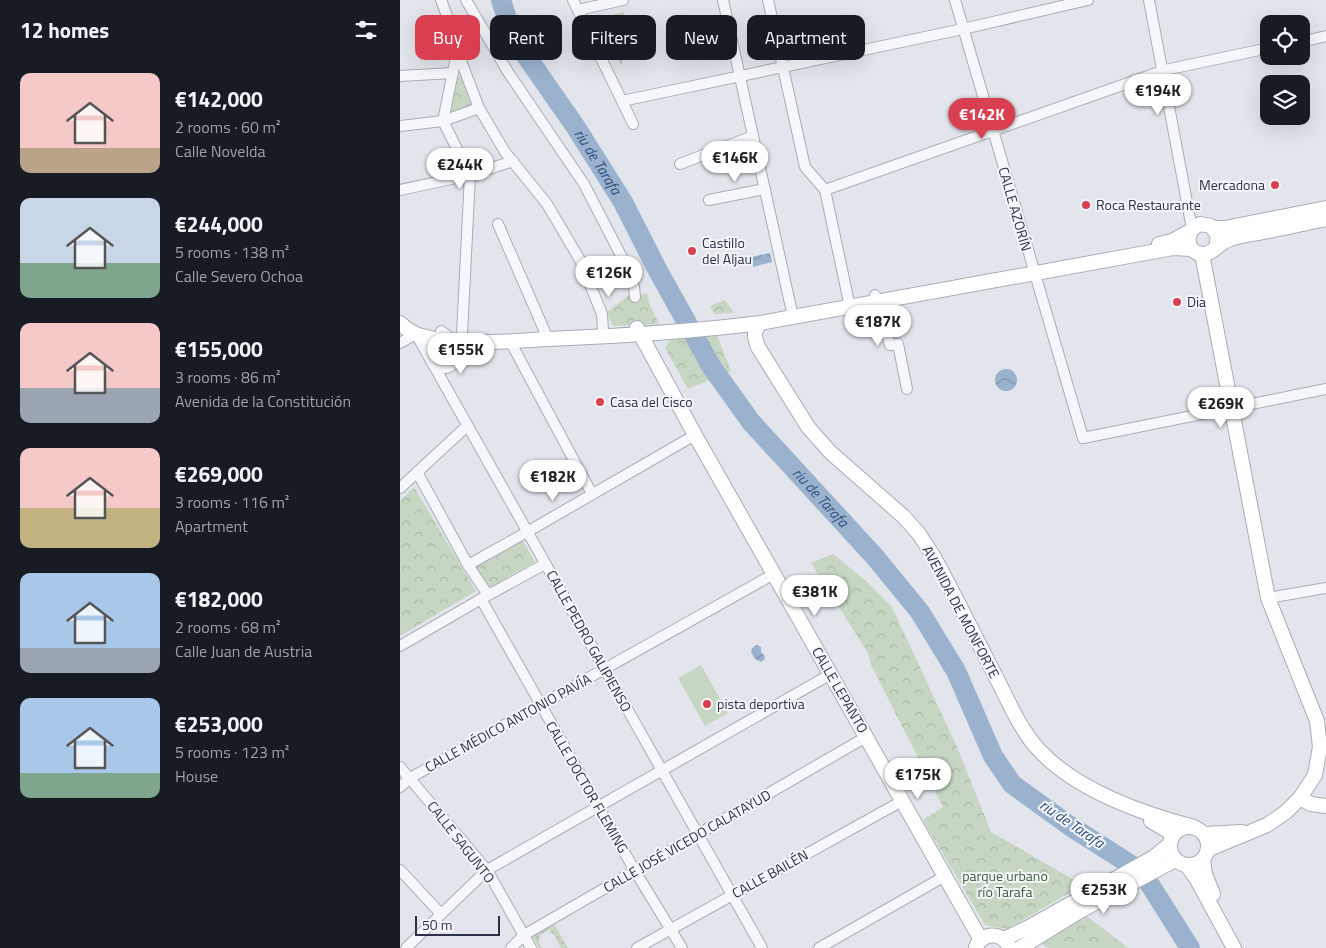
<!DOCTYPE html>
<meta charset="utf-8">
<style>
body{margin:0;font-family:"Titillium Web",sans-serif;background:#242831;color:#f1f3f6;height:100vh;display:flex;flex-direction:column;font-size:19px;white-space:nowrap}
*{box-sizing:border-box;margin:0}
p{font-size:16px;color:#9ea1a6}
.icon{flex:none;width:28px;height:28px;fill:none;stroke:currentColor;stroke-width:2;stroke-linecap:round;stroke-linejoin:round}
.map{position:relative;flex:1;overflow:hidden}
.drawer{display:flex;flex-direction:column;background:#171b24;width:400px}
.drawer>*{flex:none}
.top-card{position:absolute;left:15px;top:15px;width:475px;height:45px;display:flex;gap:10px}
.tools{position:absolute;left:860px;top:15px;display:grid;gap:10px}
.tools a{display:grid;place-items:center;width:50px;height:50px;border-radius:10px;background:#171b24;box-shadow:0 5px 20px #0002;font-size:25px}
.scale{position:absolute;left:15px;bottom:12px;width:85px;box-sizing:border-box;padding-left:5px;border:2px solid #293246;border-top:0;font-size:14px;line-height:18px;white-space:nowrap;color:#293246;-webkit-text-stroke:4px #f3f5f9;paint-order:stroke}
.price{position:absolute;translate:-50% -42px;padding:0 11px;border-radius:18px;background:#fff;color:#222;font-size:16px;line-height:32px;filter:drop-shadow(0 1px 2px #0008)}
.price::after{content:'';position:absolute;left:50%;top:30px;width:15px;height:11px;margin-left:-8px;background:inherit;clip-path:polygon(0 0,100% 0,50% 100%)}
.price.selected{background:#d93f50;color:#fff}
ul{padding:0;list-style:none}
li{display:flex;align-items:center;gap:15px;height:125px;padding:0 20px}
li span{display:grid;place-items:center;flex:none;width:140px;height:100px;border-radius:10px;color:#555}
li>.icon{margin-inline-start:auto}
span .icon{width:60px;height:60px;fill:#fffc;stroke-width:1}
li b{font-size:21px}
h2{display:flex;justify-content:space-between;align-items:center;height:60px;padding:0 20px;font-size:21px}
.tag{padding:0 18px;border-radius:10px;background:#171b24;box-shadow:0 5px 20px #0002;font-size:18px;line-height:45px}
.tag.selected{background:#d93f50;color:#fff}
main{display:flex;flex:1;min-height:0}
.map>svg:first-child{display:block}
</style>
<main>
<section class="drawer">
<h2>12 homes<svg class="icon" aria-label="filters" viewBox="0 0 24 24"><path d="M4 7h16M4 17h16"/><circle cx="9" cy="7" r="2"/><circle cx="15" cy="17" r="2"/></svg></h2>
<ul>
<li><span style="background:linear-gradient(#f6c9c9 75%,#b9a48a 0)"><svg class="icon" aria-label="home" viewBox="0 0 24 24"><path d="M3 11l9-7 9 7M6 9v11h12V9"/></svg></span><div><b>€142,000</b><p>2 rooms · 60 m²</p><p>Calle Novelda</p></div></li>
<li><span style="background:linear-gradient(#c9d6e8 65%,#7fa58c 0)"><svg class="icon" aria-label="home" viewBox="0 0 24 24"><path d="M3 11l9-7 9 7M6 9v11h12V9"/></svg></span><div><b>€244,000</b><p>5 rooms · 138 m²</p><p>Calle Severo Ochoa</p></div></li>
<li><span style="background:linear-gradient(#f6c9c9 65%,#9aa5b1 0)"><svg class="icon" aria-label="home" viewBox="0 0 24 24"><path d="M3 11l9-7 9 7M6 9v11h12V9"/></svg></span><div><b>€155,000</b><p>3 rooms · 86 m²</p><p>Avenida de la Constitución</p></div></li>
<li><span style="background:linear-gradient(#f6c9c9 60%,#c2b280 0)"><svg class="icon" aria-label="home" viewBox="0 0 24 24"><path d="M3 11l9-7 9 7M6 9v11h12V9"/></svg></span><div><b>€269,000</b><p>3 rooms · 116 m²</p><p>Apartment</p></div></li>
<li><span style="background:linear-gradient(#a9c7e8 75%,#9aa5b1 0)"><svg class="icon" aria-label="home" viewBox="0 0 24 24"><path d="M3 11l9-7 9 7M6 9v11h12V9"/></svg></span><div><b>€182,000</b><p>2 rooms · 68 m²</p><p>Calle Juan de Austria</p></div></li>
<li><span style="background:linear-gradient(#a9c7e8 75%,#7fa58c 0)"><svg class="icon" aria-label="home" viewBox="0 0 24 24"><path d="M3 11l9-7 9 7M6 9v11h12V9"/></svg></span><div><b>€253,000</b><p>5 rooms · 123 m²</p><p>House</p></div></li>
</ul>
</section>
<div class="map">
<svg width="926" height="948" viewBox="0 0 926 948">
<defs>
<pattern id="forest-crowns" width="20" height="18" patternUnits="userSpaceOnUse" patternTransform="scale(1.25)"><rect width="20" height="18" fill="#c7d6c3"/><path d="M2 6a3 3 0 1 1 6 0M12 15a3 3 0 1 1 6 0" fill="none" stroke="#abb8a9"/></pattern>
<pattern id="garden-dots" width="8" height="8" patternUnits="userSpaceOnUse" patternTransform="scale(1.25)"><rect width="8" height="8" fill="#c7d6c3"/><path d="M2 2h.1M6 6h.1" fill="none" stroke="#abb8a9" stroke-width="1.8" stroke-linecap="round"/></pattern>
<pattern id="water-waves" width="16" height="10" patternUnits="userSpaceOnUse" patternTransform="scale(1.25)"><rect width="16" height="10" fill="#9bb2ce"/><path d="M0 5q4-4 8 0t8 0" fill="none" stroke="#7e91a9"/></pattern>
</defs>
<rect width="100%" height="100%" fill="#e2e6ec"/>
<path fill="#c7d6c3" d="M301 665 328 713 305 726 278 678Z"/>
<g fill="url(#forest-crowns)">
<path d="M224 12 222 67 199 18Z"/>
<path d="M61 76 72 107 48 113 56 77Z"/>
<path d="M247 293 250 305 259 324 213 326 207 312 230 294 231 298Z"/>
<path d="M325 300 334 313 314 314 310 306Z"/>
<path d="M273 335H317L331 371 288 389 265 348Z"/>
<path d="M14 487 76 591 0 636V501Z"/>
<path d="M122 539 135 562 85 590 71 568Z"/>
<path d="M433 554 466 581 492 607 558 749 591 832 683 885 607 929 585 925 523 820 543 807 471 665 468 653 411 563Z"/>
<path d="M680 911 726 946 727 948H648L633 939Z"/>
</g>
<path fill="url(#garden-dots)" d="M154 924 168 948H161L153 933 152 934 149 930 140 935 139 942 142 948H139L133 938 134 935Z"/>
<g fill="url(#water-waves)">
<path d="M370 253 372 262 353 267 351 257Z"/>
<circle cx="606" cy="380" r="11"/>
<path d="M357 645 361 647V652L365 656 364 660 361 662 355 659 351 652 352 648Z"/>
</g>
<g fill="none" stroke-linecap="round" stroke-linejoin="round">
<path stroke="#9bb2ce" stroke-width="20" id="s1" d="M101 0 113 37 175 126 223 202 257 269 311 366 351 422 475 557 520 612 556 671 593 756 612 784 670 826 742 872 790 948"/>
<g stroke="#a7acb7" stroke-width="12">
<g id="street">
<path d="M41 0 52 29 57 52 43 121 70 175 62 334"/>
<path d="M66 0 108 72 184 184 229 271 234 287 235 297"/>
<path d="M173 0 233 124"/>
<path d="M323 0 393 317"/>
<path d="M368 0 405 167 425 190 450 307"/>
<path d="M555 0 683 438 926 389"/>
<path d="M749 0 792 229"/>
<path d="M178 10 223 0"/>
<path d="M901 42 926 36"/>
<path d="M58 53 79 108 105 152 147 204 180 260 202 314 203 330"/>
<path d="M0 76 53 73"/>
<path d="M222 101 563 29 688 0"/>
<path d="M0 126 43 121 79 108"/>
<path d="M280 164 353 136"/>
<path d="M0 190 70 175 113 161"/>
<path d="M425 190 765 70 869 48"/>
<path d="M309 200 365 189"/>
<path d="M98 224 145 332"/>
<path d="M475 295 490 345 498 344 507 389"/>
<path d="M41 331C54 339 61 352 51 366"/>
<path d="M110 341 192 494"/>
<path d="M0 343 16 334 362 948"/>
<path d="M32 362 39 368H47L89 344"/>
<path d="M17 472 68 565 88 595"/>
<path d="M0 488 67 426"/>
<path d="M68 565 127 532 295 435"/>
<path d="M868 598 926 588"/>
<path d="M81 599 235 871 282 948"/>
<path d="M0 646 81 599 145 564"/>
<path d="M0 767 87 870 131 948"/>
<path d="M0 787 10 778 374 574"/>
<path d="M0 870 41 914"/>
<path d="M6 948 87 870 431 674"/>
<path d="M111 948 124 935 466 737"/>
<path d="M237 948 502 801"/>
<path d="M419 948 545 876"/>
</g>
</g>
<g stroke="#a7acb7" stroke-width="16">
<g id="secondary">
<path d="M813 228H825L926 208"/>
<path d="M759 244 772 241 790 231"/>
<path d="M816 247 818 236 811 226 800 224C785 230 784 252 802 254 812 255 819 243 828 240 837 236 848 235 858 233 881 229 903 224 926 219"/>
<path d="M802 254 868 598 917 721 920 747 915 775 900 798 886 812 867 825 809 849"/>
<path d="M0 323C6 329 13 334 22 336 62 347 107 341 148 339 219 336 290 332 360 323L773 248 792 249"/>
<path d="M360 323C353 332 354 336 358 347L408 427 430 452 504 517 519 534 534 557C555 596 575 636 595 675 608 700 620 730 639 750 676 790 743 814 794 827"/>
<path d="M237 328 295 435 581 940"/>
<path d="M900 798 911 804 926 806"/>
<path d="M751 821 768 831 772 837"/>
<circle cx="789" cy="846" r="19"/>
<path d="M805 834 842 832"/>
<path d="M803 860 805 874 813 894"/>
<path d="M787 866 796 878 834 948"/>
<path d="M604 939 629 927 754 857 770 844"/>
<path d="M576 947C583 931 603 932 610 948"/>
<path d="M620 948 680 911 775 860"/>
</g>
</g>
<use href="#street" stroke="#f6f7fa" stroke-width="10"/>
<use href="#secondary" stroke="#fff" stroke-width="14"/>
</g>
<g fill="#d93f50" stroke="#f3f5f9" stroke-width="2">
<circle cx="875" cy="185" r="5"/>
<circle cx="686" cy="205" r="5"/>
<circle cx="292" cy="251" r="5"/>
<circle cx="777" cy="302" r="5"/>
<circle cx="200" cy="402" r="5"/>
<circle cx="307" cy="704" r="5"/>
</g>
<g text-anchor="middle" stroke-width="4" stroke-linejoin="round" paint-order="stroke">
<g font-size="14" fill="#293246" stroke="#f3f5f9" text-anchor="start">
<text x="865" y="190" text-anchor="end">Mercadona</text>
<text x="696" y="210">Roca Restaurante</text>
<text x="302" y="248">Castillo<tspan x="302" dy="16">del Aljau</tspan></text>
<text x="787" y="307">Dia</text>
<text x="210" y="407">Casa del Cisco</text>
<text x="317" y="709">pista deportiva</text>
</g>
<g font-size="14" fill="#293246" stroke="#f3f5f9">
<text transform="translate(615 209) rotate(74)" y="5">CALLE AZORÍN</text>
<text transform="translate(561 612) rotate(62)" y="5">AVENIDA DE MONFORTE</text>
<text transform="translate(189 641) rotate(61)" y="5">CALLE PEDRO GALIPIENSO</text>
<text transform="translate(440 690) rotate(60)" y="5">CALLE LEPANTO</text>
<text transform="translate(108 723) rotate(-29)" y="5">CALLE MÉDICO ANTONIO PAVÍA</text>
<text transform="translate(187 787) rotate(60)" y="5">CALLE DOCTOR FLEMING</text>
<text transform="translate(287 841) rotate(-30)" y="5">CALLE JOSÉ VICEDO CALATAYUD</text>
<text transform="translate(61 842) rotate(52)" y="5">CALLE SAGUNTO</text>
<text transform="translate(370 874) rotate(-29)" y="5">CALLE BAILÉN</text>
</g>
<g font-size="14" fill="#3c6235" stroke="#f3f5f9">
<text x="605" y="881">parque urbano<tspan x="605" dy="16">río Tarafa</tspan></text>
</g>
<g font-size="15" font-style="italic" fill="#2f4f7d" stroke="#f3f5f9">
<text dy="5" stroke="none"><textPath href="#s1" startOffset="190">riu de Tarafa</textPath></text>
<text dy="5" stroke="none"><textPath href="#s1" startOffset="595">riu de Tarafa</textPath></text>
<text transform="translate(672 824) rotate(34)" y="5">riu de Tarafa</text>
</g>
</g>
</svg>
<div class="tools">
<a><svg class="icon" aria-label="locate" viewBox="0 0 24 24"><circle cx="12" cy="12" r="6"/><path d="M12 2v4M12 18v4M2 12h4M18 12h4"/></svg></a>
<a><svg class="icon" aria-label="layers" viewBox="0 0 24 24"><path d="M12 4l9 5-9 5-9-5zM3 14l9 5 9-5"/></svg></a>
</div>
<div class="scale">50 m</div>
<b class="price" style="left:758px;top:116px">€194K</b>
<b class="price selected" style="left:582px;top:140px">€142K</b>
<b class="price" style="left:335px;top:183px">€146K</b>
<b class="price" style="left:60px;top:190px">€244K</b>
<b class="price" style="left:209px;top:298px">€126K</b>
<b class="price" style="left:478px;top:347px">€187K</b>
<b class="price" style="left:61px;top:375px">€155K</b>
<b class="price" style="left:821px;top:429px">€269K</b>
<b class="price" style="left:153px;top:502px">€182K</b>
<b class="price" style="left:415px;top:617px">€381K</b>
<b class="price" style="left:518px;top:800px">€175K</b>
<b class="price" style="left:704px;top:915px">€253K</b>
<div class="top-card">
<a class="tag selected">Buy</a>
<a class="tag">Rent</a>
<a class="tag">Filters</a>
<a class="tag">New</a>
<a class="tag">Apartment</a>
</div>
</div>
</main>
